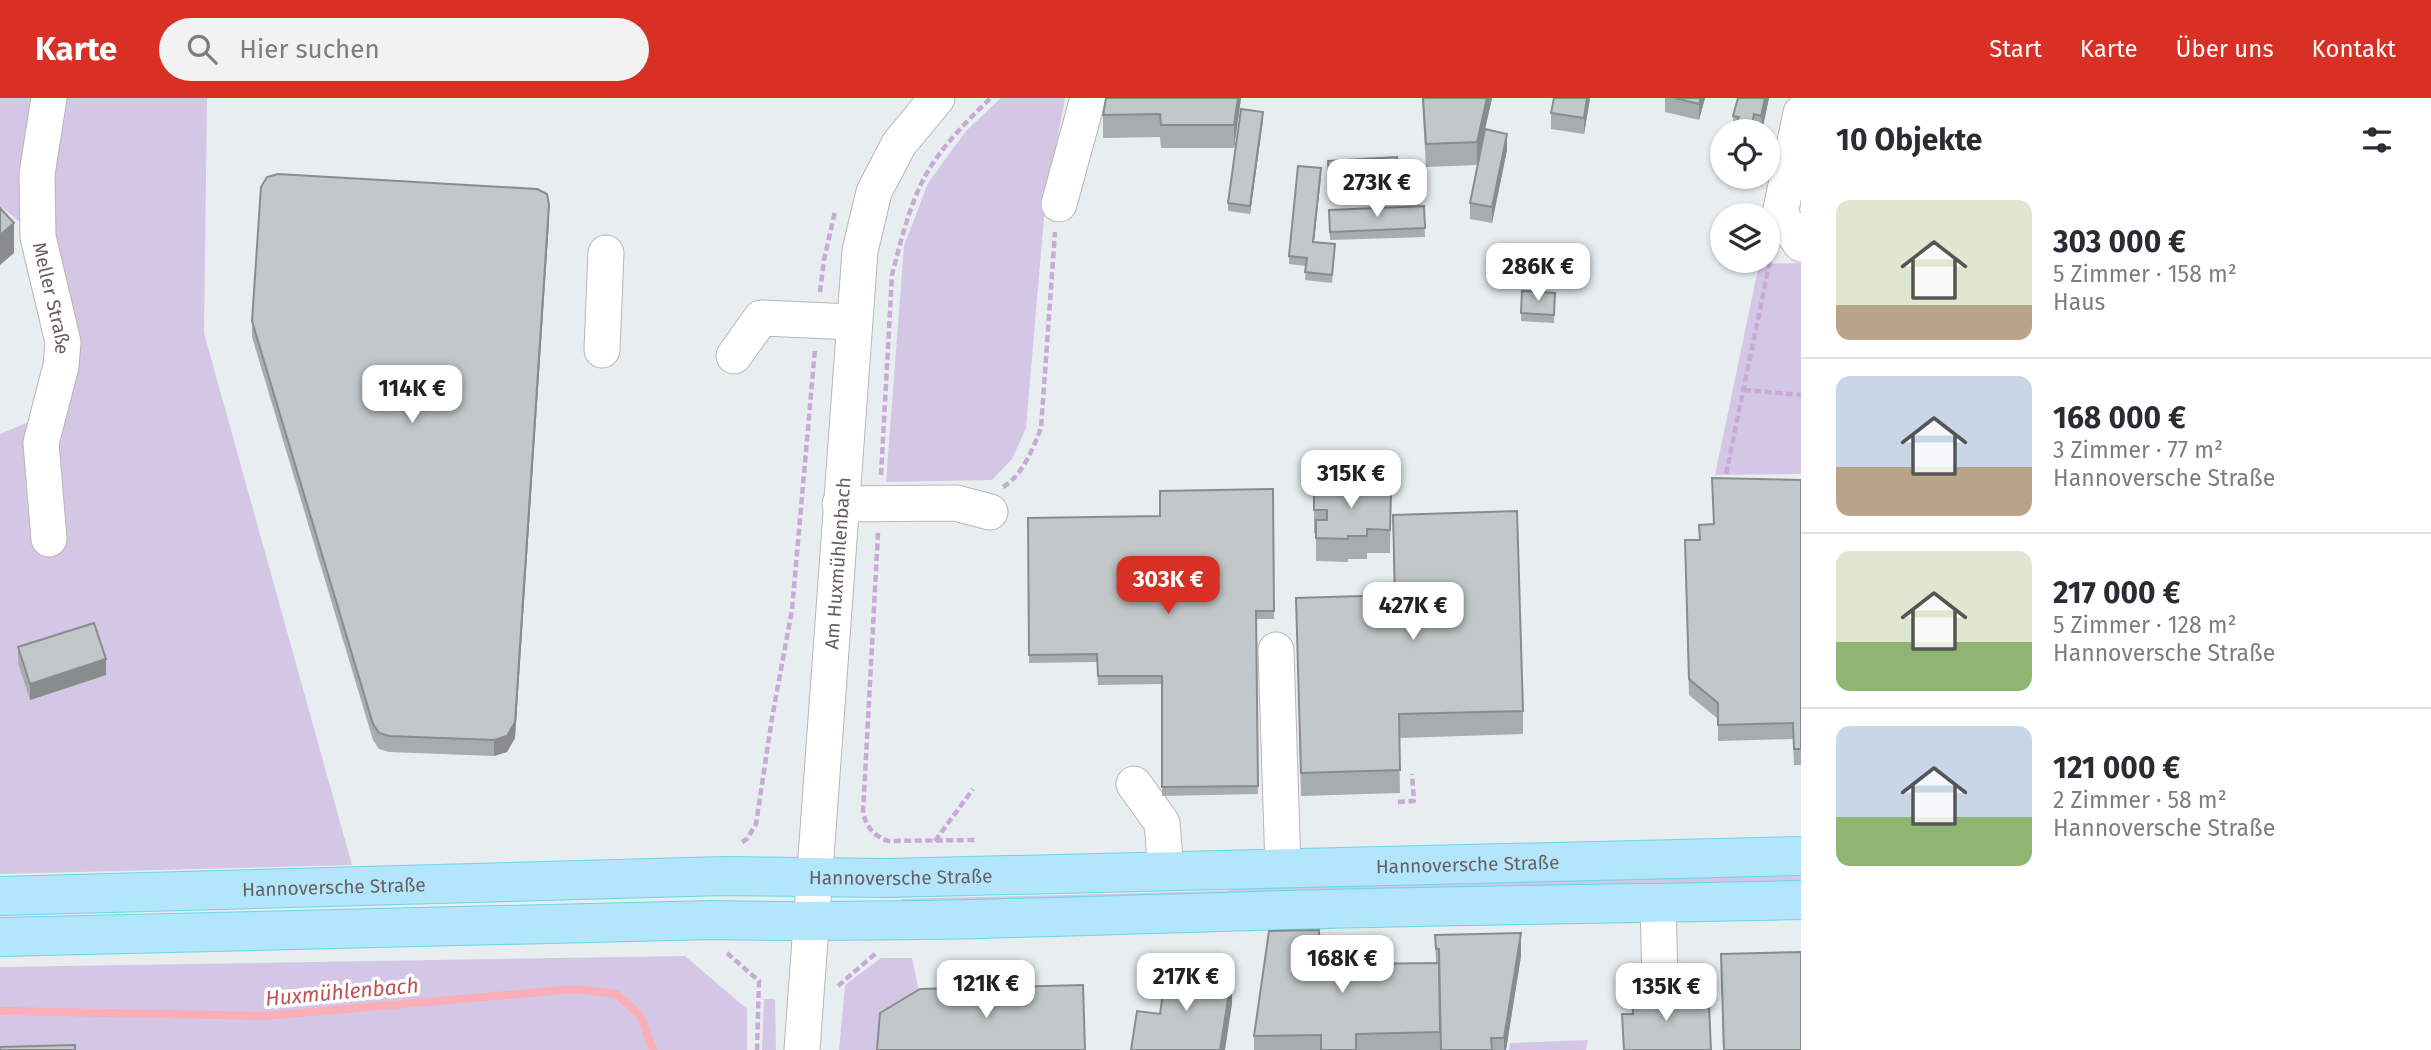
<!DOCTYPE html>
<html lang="de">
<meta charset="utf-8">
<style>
body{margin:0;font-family:"Fira Sans",sans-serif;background:#f2f2f3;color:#2b2b33;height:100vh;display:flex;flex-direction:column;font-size:26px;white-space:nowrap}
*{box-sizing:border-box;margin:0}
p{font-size:23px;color:#7c7c81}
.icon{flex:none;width:38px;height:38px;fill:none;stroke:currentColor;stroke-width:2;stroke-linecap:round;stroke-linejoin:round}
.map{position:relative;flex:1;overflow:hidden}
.side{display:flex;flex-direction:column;background:#fff;width:630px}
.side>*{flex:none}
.fabs{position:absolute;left:1710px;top:21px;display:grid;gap:14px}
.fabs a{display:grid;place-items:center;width:70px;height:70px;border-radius:50%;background:#fff;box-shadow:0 2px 5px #0004;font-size:35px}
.price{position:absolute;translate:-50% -60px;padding:0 16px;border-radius:14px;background:#fff;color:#222;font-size:23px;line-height:46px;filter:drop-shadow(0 2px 4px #0008)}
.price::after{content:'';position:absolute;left:50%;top:42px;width:21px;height:16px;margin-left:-10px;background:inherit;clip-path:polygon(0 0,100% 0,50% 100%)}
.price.current{background:#d93025;color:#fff}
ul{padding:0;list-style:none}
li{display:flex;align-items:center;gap:21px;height:175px;padding:0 35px}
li+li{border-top:2px solid #e1e1e2}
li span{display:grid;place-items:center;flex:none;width:196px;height:140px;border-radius:14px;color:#555}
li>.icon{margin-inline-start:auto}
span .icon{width:84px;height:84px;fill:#fffc;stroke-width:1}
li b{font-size:30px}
h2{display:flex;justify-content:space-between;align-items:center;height:84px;padding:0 35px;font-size:30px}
header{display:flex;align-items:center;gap:42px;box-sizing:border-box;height:98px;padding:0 35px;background:#d93025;color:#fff}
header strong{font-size:33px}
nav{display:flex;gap:38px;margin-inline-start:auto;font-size:24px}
.search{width:490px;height:63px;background:#f2f2f3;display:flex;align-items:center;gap:18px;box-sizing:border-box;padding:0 24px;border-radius:38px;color:#7c7c81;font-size:26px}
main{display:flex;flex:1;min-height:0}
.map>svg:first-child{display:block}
</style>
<header>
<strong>Karte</strong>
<div class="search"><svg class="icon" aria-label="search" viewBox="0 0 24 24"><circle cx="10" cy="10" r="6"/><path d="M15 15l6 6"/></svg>Hier suchen</div>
<nav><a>Start</a><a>Karte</a><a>Über uns</a><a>Kontakt</a></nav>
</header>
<main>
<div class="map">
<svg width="1801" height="952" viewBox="0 0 1801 952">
<rect width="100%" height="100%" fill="#e8eef0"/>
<g fill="#d4c6e5">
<path d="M0 0H207L204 235 352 767 0 776V336L48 316 61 268 38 139 0 108Z"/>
<path d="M1001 0H1065L1045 108 1026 330 1012 361 992 382 886 384 904 148 928 85 966 33Z"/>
<path d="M1801 165V376L1715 377 1759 166Z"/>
<path d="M1801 768V789L901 809V801L1224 793 1308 779Z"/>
<path d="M685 858 747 911V952H0V869Z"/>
<path d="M881 860H912L920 899 878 952H839L845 887Z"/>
<path d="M764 901H775L776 952H762Z"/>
<path d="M1588 942 1586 952H1509L1510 945Z"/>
</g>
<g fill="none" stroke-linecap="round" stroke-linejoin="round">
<path stroke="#faaeb8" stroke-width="8" d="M0 913 265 918 576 891 616 896 640 917 653 952"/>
<g stroke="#bbb5b5" stroke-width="37">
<g id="minor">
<path id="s1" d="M49 0 37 76 38 139 63 244 61 268 41 345 49 441"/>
<path d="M1801 15 1780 116 1801 146"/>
<path d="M1059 106 1088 0"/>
<path d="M602 252 606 155"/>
<path d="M734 258 761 220 853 224"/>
<path d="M840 406 956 405 990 414"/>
<path d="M1276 552 1283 770"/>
<path d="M1134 686 1162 725 1166 773"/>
<path d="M1658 805 1660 882"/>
<path id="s2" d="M802 952 860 153 874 94 899 46 937 0"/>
</g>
</g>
<g stroke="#68d5e9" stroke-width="40">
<g id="major">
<path id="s3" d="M0 798 725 778 888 780 1801 758"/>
<path d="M0 839 713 822C905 826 1096 817 1287 812 1458 807 1630 806 1801 802"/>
</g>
</g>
<g stroke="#c9aad6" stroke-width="4.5" stroke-dasharray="7 3.5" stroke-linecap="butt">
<path d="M820 194 824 162 835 113"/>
<path d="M1744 292 1801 297"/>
<path d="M1726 376 1771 158"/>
<path d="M881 377 892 177C900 146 908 113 922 84 936 55 967 22 991 0"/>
<path d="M1003 389C1023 377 1033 350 1041 330L1055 134"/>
<path d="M878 435 863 715C867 730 873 737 888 743L978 742"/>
<path d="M1398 704 1414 703 1412 676"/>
<path d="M935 743 973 691"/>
<path d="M742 744 747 741 756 726 772 620 792 512 815 251"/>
<path d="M727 855 759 883 757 952"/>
<path d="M838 888 876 855"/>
</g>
<use href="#minor" stroke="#fff" stroke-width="35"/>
<use href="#major" stroke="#b3e6fa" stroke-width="38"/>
</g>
<g fill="#a7acad">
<path d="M1241 0 1234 50H1161L1160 39 1103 40V17Z"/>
<path d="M1422 0H1492L1477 67 1426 69Z"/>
<path d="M1590 0 1584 36 1551 31V15Z"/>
<path d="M1665 0H1705L1699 22 1665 14Z"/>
<path d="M1738 0H1769L1762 33 1754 32V33H1733V18Z"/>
<path d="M1263 22 1250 116 1228 113V105Z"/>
<path d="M1507 52 1492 125 1470 121V105Z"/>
<path d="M1328 63 1398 80V88L1329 92Z"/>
<path d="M1321 78 1314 144 1335 154 1332 185 1305 182 1306 168 1289 166V158Z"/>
<path d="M1424 108 1425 139 1330 142 1329 112Z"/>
<path d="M549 123 515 640 507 654 494 658 389 654 379 651 373 642 252 239V223Z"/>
<path d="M1522 193 1555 195 1554 225 1521 223Z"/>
<path d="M1801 382V667H1794L1793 641 1718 643V621L1689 597 1685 458 1699 442V427L1713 426Z"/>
<path d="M1273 391 1274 521H1256L1258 696 1162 698V586L1098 587 1097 564 1029 565 1028 420 1160 418Z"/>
<path d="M1358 392H1391L1390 455H1367V461H1348V464L1316 463V435H1314V393L1328 394Z"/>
<path d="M1393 417 1523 613V636L1399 640 1400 695 1301 698 1296 500 1394 497Z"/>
<path d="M18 549 106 577 30 602 18 565Z"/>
<path d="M1435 837 1521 858 1506 952H1254V938L1320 878 1353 877 1436 865Z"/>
<path d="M1721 856 1801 952H1723Z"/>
</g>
<g fill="#888c8d">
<path d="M1238 0H1241L1234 50V27Z"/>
<path d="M1487 0H1492L1477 67V44Z"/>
<path d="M1587 0H1590L1584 36V20Z"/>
<path d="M1701 0H1705L1699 22V6Z"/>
<path d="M1765 0H1769L1762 33 1761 18Z"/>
<path d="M1263 14V22L1250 116V108Z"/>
<path d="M1754 16V32L1751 33V30Z"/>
<path d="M1507 36V52L1492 125V109Z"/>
<path d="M1321 70V78L1313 152V144Z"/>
<path d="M549 107V123L515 640 507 654 494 658V642Z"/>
<path d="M14 125V155L0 167V137Z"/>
<path d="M106 561V577L30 602V586Z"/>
<path d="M1521 835V858L1506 952H1504V940Z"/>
<path d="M1232 876V906L1225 952H1220Z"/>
</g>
<g fill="#c2c8c9" stroke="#888c8d" stroke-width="2">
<path d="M1106 0H1238L1234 27H1161L1160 16 1103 17Z"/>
<path d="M1423 0H1487L1477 44 1426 46Z"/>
<path d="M1554 0H1587L1584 20 1551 15Z"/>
<path d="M1675 0H1701L1699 6Z"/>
<path d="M1738 0H1765L1761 18 1754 16 1751 30 1735 28 1739 19 1733 18Z"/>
<path d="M1241 11 1263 14 1250 108 1228 105Z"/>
<path d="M1485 31 1507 36 1492 109 1470 105Z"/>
<path d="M1397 59 1398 80 1329 84 1328 63Z"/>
<path d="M1298 68 1321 70 1313 144 1335 146 1332 177 1305 174 1307 160 1289 158Z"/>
<path d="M278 76 537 91 547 96 549 107 515 624 507 638 494 642 389 638 379 635 373 626 252 223 261 89 267 79Z"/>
<path d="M1424 108 1425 130 1330 134 1329 112Z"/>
<path d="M0 110 14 125 0 137Z"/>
<path d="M1522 193 1555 195 1554 217 1521 215Z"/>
<path d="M1328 379 1358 380V392H1391L1390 432 1367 431V438H1348V441L1316 440V422H1327V412H1314V393L1328 394Z"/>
<path d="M1712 380 1801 382V651H1794L1793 625 1718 627V605L1689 581 1685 442H1700L1699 427 1714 426Z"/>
<path d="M1273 391 1274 513H1256L1258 688 1162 689V578H1098L1097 556 1029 557 1028 420 1160 418V393Z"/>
<path d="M1517 413 1523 613 1399 616 1400 672 1301 675 1296 500 1395 497 1393 417Z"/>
<path d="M94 525 106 561 30 586 18 549Z"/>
<path d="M1319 832 1320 878 1353 877V866L1439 865 1440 934 1356 936V952H1321V937L1254 938 1269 833Z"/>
<path d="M1521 835 1504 940H1491L1492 952H1441L1439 851H1436L1435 837Z"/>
<path d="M1801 854V952H1724L1721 856Z"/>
<path d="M1167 867 1232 876 1220 952H1131L1137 913 1160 916Z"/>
<path d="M1083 887 1085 952H877L880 915 920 891Z"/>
<path d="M1691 892V909L1709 908 1711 952H1624L1622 916H1633L1632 895Z"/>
<path d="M75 947V952H0V949Z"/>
</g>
<g text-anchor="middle" stroke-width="7" stroke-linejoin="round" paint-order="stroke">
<g font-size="19" fill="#675f5f" stroke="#fff">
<text dy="7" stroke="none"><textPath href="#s1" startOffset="203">Meller Straße</textPath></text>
<text dy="7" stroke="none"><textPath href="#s2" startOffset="488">Am Huxmühlenbach</textPath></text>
<text dy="7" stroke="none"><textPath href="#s3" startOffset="1468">Hannoversche Straße</textPath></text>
<text dy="7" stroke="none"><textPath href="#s3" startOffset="901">Hannoversche Straße</textPath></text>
<text dy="7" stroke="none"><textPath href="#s3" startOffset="334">Hannoversche Straße</textPath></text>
</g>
<g font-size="21" font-style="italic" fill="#bd5156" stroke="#fff">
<text transform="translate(342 894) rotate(-5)" y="7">Huxmühlenbach</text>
</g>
</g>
</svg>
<div class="fabs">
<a><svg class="icon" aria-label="locate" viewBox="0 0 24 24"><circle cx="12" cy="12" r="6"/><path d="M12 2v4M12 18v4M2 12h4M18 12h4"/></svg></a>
<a><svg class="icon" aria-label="layers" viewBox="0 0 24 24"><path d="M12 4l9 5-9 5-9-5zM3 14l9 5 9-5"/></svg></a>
</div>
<b class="price" style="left:1377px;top:121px">273K €</b>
<b class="price" style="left:1538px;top:205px">286K €</b>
<b class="price" style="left:412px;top:327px">114K €</b>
<b class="price" style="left:1351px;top:412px">315K €</b>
<b class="price current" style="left:1168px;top:518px">303K €</b>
<b class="price" style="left:1413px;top:544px">427K €</b>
<b class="price" style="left:1342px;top:897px">168K €</b>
<b class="price" style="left:1186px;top:915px">217K €</b>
<b class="price" style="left:986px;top:922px">121K €</b>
<b class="price" style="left:1666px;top:925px">135K €</b>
</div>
<section class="side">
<h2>10 Objekte<svg class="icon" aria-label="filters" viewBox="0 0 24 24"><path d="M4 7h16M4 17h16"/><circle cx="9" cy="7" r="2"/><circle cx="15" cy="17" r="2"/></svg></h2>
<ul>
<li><span style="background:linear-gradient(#dfe7d0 75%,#b9a48a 0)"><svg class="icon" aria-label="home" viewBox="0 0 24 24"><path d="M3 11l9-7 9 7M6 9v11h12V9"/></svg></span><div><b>303 000 €</b><p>5 Zimmer · 158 m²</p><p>Haus</p></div></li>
<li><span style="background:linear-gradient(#c9d6e8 65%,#b9a48a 0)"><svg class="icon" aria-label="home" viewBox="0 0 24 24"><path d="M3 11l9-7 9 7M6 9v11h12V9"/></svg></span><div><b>168 000 €</b><p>3 Zimmer · 77 m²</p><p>Hannoversche Straße</p></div></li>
<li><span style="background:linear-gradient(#dfe7d0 65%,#8fb573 0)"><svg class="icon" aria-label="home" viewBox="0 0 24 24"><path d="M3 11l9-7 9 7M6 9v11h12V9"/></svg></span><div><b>217 000 €</b><p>5 Zimmer · 128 m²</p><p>Hannoversche Straße</p></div></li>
<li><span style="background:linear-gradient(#c9d6e8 65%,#8fb573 0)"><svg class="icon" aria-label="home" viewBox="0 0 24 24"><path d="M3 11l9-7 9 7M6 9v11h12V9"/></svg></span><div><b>121 000 €</b><p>2 Zimmer · 58 m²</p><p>Hannoversche Straße</p></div></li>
</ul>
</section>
</main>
